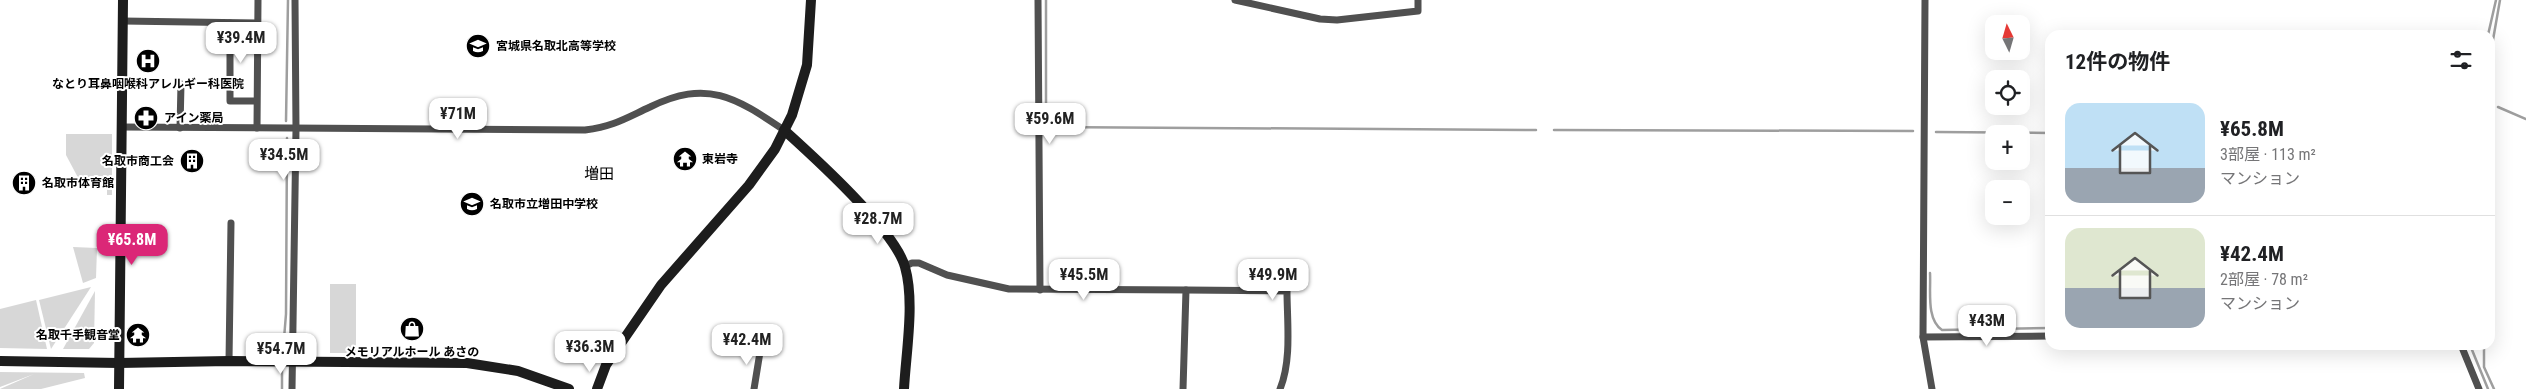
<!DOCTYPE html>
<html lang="ja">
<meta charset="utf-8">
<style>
body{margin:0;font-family:"Roboto Condensed","Noto Sans JP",sans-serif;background:#f2f2f2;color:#202124;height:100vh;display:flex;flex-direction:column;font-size:19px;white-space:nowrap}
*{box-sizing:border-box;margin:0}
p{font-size:16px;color:#757577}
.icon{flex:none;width:28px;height:28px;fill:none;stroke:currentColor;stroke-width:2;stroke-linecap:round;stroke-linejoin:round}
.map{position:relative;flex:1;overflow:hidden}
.panel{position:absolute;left:2045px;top:30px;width:450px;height:320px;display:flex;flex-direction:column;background:#fff;border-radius:15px;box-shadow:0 5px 20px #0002}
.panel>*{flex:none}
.needle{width:32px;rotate:355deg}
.fabs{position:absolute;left:1985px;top:15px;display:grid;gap:10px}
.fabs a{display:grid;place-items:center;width:45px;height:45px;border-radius:10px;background:#fff;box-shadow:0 5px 20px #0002;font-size:25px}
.price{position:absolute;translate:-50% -42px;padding:0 11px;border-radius:10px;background:#fff;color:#222;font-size:16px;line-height:32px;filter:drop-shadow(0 1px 2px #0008)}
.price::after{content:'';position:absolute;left:50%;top:30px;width:15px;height:11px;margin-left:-8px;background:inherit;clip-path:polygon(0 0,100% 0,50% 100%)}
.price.active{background:#db2777;color:#fff}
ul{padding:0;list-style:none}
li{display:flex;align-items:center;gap:15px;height:125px;padding:0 20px}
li+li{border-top:1px solid #e0e0e0}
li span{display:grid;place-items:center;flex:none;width:140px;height:100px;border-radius:15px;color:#555}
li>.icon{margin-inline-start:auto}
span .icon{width:60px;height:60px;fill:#fffc;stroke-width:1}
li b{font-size:21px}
h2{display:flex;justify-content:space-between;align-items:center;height:60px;padding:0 20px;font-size:21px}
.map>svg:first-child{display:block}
</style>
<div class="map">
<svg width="2526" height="389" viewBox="0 0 2526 389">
<rect width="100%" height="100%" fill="#fff"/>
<g fill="#d7d7d7">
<path d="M66 134H112V195H107V187H83L66 155Z"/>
<path d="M73 247 97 248 96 278 83 283Z"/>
<rect x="330" y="284" width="26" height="69"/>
<path d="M91 287 51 349 39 300Z"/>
<path d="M95 291 94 343 89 349H63Z"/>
<path d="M36 300 47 349 0 348V309Z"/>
<path d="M0 372 84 373 85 378 41 389H0L34 374 0 387Z"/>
</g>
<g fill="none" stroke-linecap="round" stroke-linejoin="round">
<g stroke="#9e9e9e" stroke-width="2.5">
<path d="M1046 0V127L1536 130"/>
<path d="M2488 35 2496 0"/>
<path d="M2490 57 2500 0"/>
<path d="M2498 107 2526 119"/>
<path d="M286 121 288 0"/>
<path d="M1554 130 1913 131"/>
<path d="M1936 132 2050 133"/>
<path d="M1930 273C1931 291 1926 319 1942 330L2050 328"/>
<path d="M2470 345 2488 389"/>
<path d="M2484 345V367L2494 389"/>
<path d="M283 351 286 314 287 138"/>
<path d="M282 389V370"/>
</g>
<g stroke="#505050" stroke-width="7">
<path d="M1038 0 1040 290"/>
<path d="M1235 0 1320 19 1337 20 1418 11V0"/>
<path d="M1925 0 1923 337 1932 389"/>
<path d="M123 21 257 23"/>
<path d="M230 23V101H256"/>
<path d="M121 127 585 130C614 126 624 119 650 107 707 79 735 97 784 130"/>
<path d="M180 128 181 84"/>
<path d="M257 128 258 0"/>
<path d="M905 266 912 263H919L947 275 1009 289 1186 290 1183 389"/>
<path d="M1186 290 1287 291C1287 321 1292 360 1280 389"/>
<path d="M1923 337 2050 336"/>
<path d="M2461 345 2479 389"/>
<path d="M229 361 231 223"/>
<path d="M292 389 296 129 295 0"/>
<path d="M754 389 761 346"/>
</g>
<g stroke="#1d1d1d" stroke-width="10">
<path d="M784 130C814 157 895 230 905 267 915 302 906 352 904 389"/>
<path d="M0 361 119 363 229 361 467 363 518 371 569 389"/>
<path d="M119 389 123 0"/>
<path d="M597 389 606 365 661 285 749 185 775 149 792 115 807 65 811 0"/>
</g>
</g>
<defs>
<g id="school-disc" transform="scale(1.25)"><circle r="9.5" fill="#000" stroke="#fff"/><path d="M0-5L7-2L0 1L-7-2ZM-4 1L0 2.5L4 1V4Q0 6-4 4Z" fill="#fff"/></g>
<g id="hospital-disc" transform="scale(1.25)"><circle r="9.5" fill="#000" stroke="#fff"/><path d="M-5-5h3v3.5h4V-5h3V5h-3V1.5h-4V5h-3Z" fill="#fff"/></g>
<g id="pharmacy-disc" transform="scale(1.25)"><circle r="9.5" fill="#000" stroke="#fff"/><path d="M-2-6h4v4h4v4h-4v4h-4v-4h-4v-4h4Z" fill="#fff"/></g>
<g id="temple-disc" transform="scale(1.25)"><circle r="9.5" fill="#000" stroke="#fff"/><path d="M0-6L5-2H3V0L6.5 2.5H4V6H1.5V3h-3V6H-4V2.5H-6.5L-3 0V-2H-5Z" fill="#fff"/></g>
<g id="building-disc" transform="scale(1.25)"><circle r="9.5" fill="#000" stroke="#fff"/><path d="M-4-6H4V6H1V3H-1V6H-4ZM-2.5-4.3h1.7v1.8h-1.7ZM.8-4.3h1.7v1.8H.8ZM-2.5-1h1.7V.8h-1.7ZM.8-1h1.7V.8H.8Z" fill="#fff"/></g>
<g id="shop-disc" transform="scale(1.25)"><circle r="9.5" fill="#000" stroke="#fff"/><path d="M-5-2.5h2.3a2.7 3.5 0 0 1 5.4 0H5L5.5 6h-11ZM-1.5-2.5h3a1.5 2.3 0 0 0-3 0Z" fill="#fff"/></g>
</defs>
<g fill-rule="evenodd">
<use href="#school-disc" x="478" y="46"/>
<use href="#hospital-disc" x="148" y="61"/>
<use href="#pharmacy-disc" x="146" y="118"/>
<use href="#temple-disc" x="685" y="159"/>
<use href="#building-disc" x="192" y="161"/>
<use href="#building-disc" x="24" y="183"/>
<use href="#school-disc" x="472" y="204"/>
<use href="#shop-disc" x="412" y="329"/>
<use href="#temple-disc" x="138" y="335"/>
</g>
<g text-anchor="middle" stroke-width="4" stroke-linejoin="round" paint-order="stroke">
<g font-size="12" font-weight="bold" fill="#000" stroke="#fff" text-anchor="start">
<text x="496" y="50">宮城県名取北高等学校</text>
<text x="148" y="88" text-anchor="middle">なとり耳鼻咽喉科アレルギー科医院</text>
<text x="164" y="122">アイン薬局</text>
<text x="702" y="163">東岩寺</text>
<text x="174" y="165" text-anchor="end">名取市商工会</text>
<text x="42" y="187">名取市体育館</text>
<text x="490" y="208">名取市立増田中学校</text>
<text x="120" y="339" text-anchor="end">名取千手観音堂</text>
<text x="412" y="356" text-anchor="middle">メモリアルホール あさの</text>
</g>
<g font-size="15" fill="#000" stroke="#fff">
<text x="599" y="179">増田</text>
</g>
</g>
</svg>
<div class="fabs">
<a><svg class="needle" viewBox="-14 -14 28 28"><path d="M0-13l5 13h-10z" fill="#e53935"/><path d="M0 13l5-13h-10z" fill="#757577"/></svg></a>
<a><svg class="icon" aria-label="locate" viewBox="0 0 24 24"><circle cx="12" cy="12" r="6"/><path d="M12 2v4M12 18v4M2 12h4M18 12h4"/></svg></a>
<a>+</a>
<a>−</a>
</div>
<b class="price" style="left:241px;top:64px">¥39.4M</b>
<b class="price" style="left:458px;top:140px">¥71M</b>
<b class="price" style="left:1050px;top:145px">¥59.6M</b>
<b class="price" style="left:284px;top:181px">¥34.5M</b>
<b class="price" style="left:878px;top:245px">¥28.7M</b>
<b class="price active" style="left:132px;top:266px">¥65.8M</b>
<b class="price" style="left:1084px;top:301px">¥45.5M</b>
<b class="price" style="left:1273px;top:301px">¥49.9M</b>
<b class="price" style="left:1987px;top:347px">¥43M</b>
<b class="price" style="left:747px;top:366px">¥42.4M</b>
<b class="price" style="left:590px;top:373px">¥36.3M</b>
<b class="price" style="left:281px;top:375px">¥54.7M</b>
<section class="panel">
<h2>12件の物件<svg class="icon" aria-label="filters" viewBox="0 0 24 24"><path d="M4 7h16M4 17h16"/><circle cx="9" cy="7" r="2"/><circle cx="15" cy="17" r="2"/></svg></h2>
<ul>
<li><span style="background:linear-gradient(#bfe0f5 65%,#9aa5b1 0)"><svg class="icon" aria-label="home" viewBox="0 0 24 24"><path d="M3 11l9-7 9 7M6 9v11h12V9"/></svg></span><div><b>¥65.8M</b><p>3部屋 · 113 m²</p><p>マンション</p></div></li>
<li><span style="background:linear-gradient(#dfe7d0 60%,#9aa5b1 0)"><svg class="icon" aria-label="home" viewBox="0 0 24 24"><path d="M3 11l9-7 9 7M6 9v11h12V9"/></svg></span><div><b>¥42.4M</b><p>2部屋 · 78 m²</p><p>マンション</p></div></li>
</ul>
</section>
</div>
